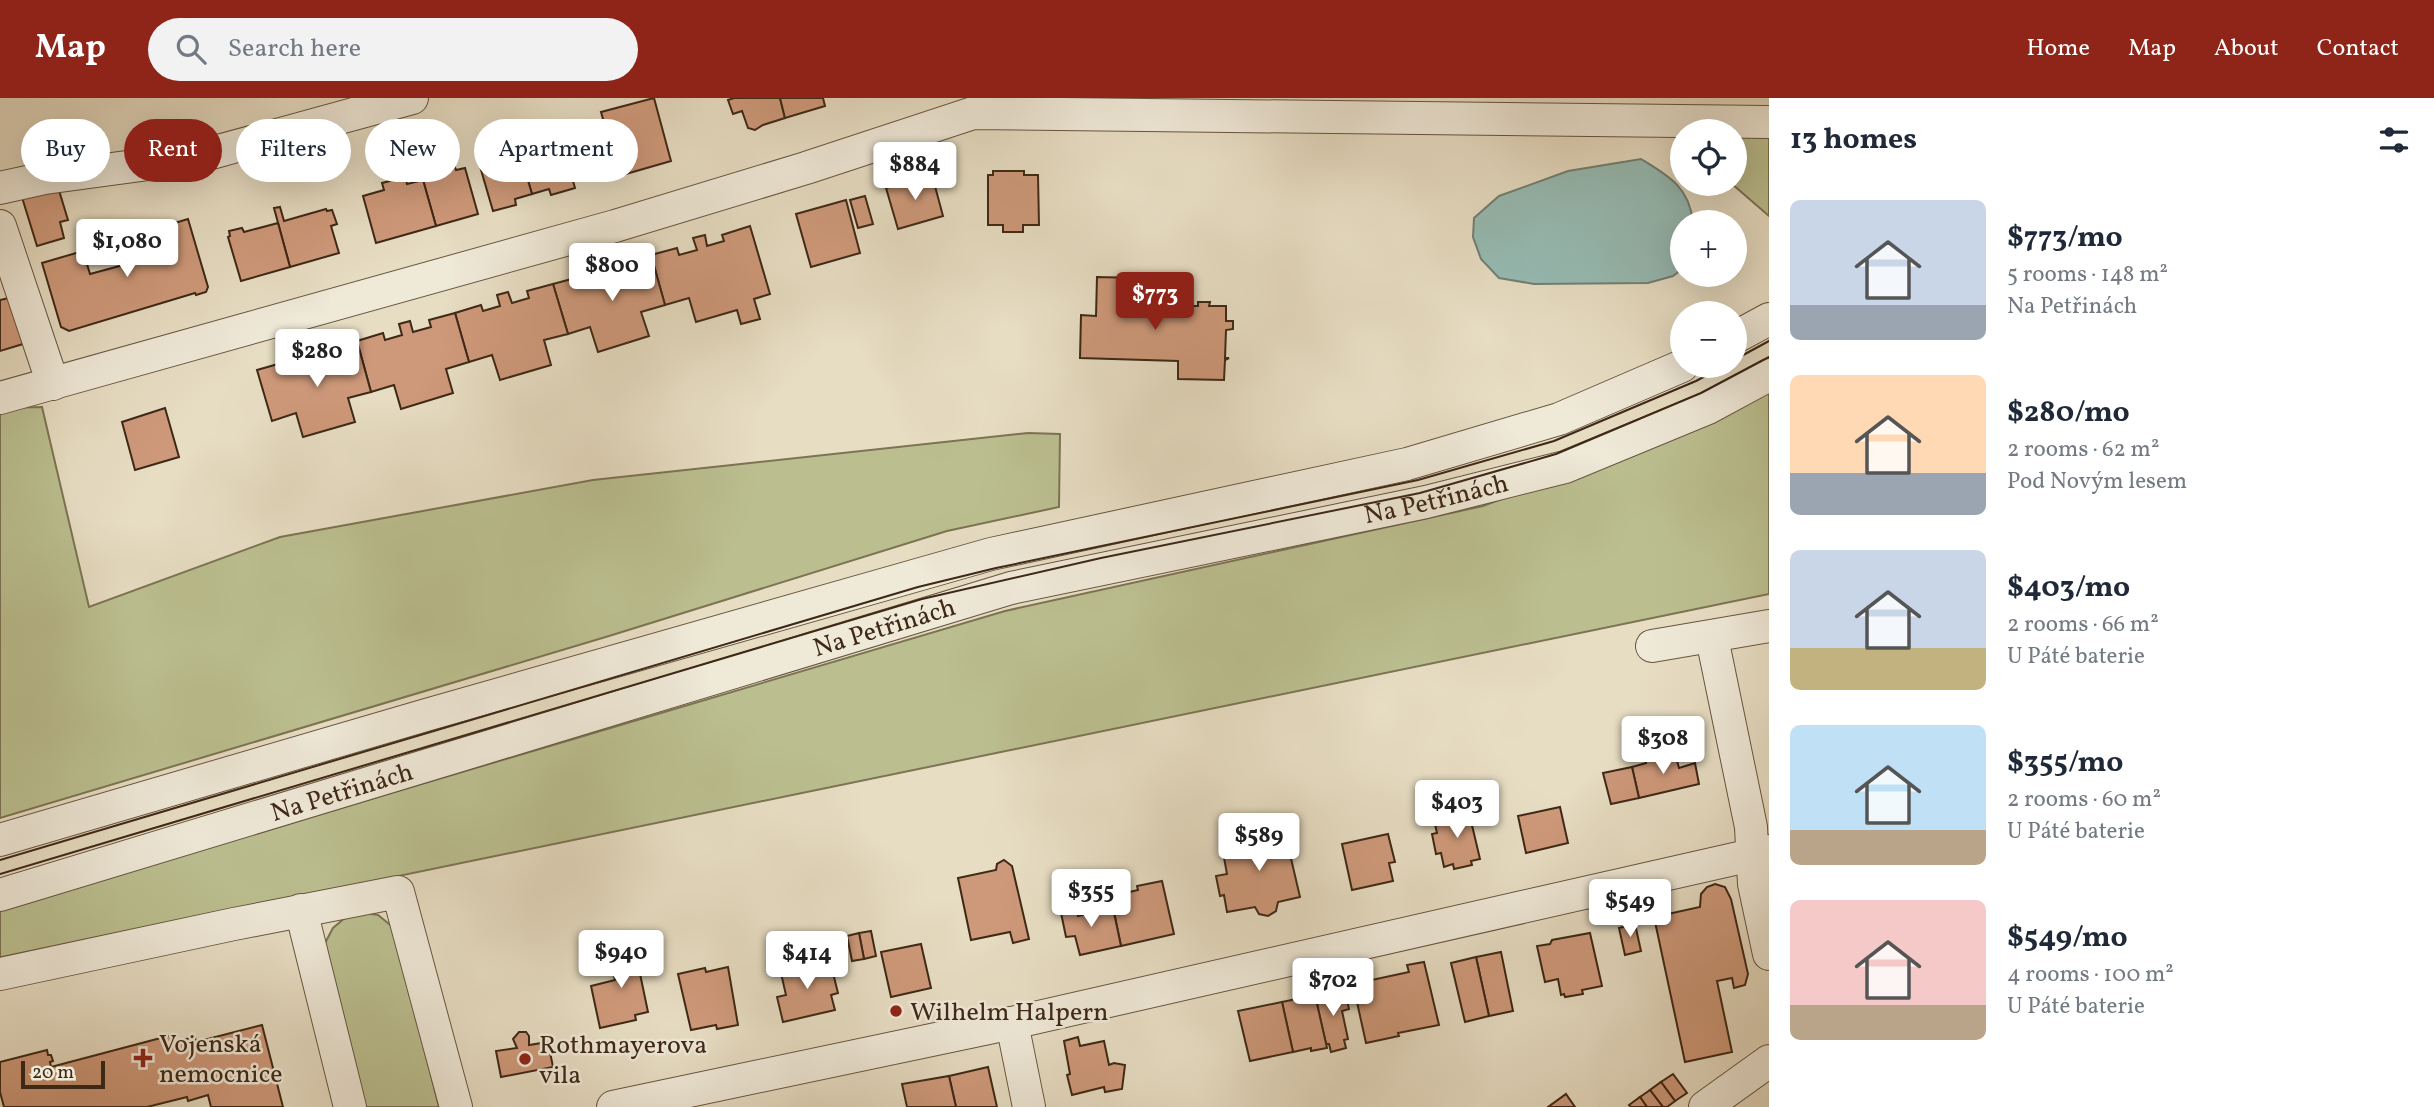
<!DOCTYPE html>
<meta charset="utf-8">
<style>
body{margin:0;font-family:Vollkorn,serif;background:#f2f2f3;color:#1f2937;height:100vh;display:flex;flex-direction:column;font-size:26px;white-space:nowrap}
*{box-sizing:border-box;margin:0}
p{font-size:23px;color:#747a83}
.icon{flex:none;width:38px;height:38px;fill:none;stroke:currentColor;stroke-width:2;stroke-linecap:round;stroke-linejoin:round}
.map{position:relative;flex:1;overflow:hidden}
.details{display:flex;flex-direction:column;background:#fff;width:665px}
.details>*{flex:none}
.hud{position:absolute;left:21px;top:21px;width:665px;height:63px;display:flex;gap:14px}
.controls{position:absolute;left:1670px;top:21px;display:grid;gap:14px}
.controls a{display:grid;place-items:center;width:77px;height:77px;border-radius:50%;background:#fff;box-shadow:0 7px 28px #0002;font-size:35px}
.scale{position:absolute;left:21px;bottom:18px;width:84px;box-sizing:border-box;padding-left:7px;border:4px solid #3e2816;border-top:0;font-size:19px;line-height:24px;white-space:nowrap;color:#3e2816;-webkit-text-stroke:5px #efe9d8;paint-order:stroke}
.price{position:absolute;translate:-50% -60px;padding:0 16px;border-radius:7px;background:#fff;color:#222;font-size:23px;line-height:46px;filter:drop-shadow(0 2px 4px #0008)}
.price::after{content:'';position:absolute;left:50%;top:42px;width:21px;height:16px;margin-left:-10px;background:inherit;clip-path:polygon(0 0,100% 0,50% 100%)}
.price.current{background:#8f2418;color:#fff}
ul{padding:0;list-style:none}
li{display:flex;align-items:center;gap:21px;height:175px;padding:0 21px}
li span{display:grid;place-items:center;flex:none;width:196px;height:140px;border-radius:10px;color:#555}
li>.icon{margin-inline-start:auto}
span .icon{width:84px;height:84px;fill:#fffc;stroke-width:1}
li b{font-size:30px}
h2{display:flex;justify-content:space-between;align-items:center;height:84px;padding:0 21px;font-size:30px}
.tag{padding:0 24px;border-radius:32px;background:#fff;box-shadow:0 7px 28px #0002;font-size:24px;line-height:63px}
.tag.current{background:#8f2418;color:#fff}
header{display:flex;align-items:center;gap:42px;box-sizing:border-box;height:98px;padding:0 35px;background:#8f2418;color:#fff}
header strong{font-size:33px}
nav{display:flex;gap:38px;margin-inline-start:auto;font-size:24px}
.search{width:490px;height:63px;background:#f2f2f3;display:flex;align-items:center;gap:18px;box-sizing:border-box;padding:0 24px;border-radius:38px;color:#747a83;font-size:26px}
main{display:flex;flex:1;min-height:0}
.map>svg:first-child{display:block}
</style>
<header>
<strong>Map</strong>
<div class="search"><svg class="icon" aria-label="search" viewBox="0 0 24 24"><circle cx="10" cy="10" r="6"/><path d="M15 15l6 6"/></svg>Search here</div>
<nav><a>Home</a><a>Map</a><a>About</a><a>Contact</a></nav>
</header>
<main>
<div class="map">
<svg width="1769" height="1009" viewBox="0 0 1769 1009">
<rect width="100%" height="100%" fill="#e7ddc3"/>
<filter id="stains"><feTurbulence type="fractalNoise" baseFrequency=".00286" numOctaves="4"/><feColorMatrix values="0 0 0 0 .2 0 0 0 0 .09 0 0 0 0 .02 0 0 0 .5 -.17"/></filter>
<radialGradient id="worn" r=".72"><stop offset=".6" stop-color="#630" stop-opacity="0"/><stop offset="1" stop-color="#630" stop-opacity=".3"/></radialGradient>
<g fill="#bbbf90" stroke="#7c7453" stroke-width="2">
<path d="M1734 34H1769V118L1732 86H1734Z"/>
<path d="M1769 289V496L0 860V811L1005 513 1483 408 1714 321Z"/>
<path d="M42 309 89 509 280 439 593 382 1028 335 1060 336 1059 409 947 433 609 538 0 720V310Z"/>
<path d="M353 813 378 817 394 830 439 1009H365L324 847 333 830Z"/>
</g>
<path fill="#97bcb4" stroke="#738175" stroke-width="2" d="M1641 61C1669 78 1689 89 1693 124H1682V171L1673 178 1648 185 1534 186 1499 180 1481 161 1473 139 1474 120 1499 98 1568 73Z"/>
<g fill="#ce997a" stroke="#3e2816" stroke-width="2">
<path d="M654 0 671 63 619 78 601 14Z"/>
<path d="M734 0H780L785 20 763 27 755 32 748 30 742 13 733 16 728 2Z"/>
<path d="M780 0H823L825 8 785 20Z"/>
<path d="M562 42 575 90 551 97 549 91 532 96 521 59 539 54 537 49Z"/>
<path d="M503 58 505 63 521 59 532 96 515 101 516 107 493 113 479 65Z"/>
<path d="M453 65 456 72 465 70 478 116 436 128 423 82 432 79 430 71Z"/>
<path d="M993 73H1024V77H1038L1039 127H1023V134H1003V127H988V77H993Z"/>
<path d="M932 77 943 118 898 131 886 90Z"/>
<path d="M405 79 407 86 423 82 436 128 376 145 363 98 384 92 382 85Z"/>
<path d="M58 89 68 122 60 124 64 140 37 148 21 96Z"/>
<path d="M865 98 873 126 858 130 850 102Z"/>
<path d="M846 102 860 155 811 169 796 116Z"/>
<path d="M280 109 284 123 326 111 327 113 332 112 337 126 331 128 339 155 290 169 274 110Z"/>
<path d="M188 121 208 189 206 194 196 197 195 195 69 233 61 229 42 165 83 153 90 176 138 163 134 151 151 146 148 133Z"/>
<path d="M278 125 290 169 241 183 228 139 230 138 229 133 242 130 244 134Z"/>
<path d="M750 128 770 196 754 201 760 221 741 226 737 212 696 224 689 200 665 207 651 157 677 150 679 157 697 152 693 140 705 137 707 148 724 143 722 137Z"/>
<path d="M651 157 665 207 641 214 649 238 598 254 590 229 568 236 553 186 579 179 581 184 598 180 595 168 607 166 609 176 627 172 625 165Z"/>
<path d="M1097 179 1137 180V207L1191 208H1198V204H1210L1209 208H1226V223H1233V231L1226 232 1225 260H1229L1225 262 1224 282 1178 281V263L1080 260 1081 217 1096 218Z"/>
<path d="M553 186 568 236 544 242 551 267 500 282 492 257 469 264 455 215 481 207 483 213 500 208 497 197 508 194 512 205 529 200 527 193Z"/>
<path d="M9 200 23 246 0 253V202Z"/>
<path d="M455 215 469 264 446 271 453 295 401 311 394 287 371 294 357 243 383 235 385 242 402 237 399 226 410 223 413 234 431 229 429 222Z"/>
<path d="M357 243 371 294 348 300 355 324 303 339 296 315 272 323 257 272 285 264 286 270 303 265 300 255 312 251 315 262 332 258 330 251Z"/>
<path d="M165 310 179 359 135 372 122 324Z"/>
<path d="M1661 655 1662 662 1676 659 1679 670 1695 665 1699 686 1639 700 1632 669 1646 665 1645 658Z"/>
<path d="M1632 669 1639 700 1611 706 1603 675Z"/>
<path d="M1560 709 1568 745 1526 755 1518 718Z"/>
<path d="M1477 712 1479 722 1471 723 1480 761 1471 763 1472 767 1454 771 1453 766 1444 769 1441 755 1436 756 1432 736 1437 735 1434 722Z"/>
<path d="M1273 724 1277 742 1286 739 1300 799 1278 804 1276 813 1268 818 1259 816 1255 809 1227 814 1224 797 1220 798 1216 778 1227 776 1223 754 1251 747 1247 730Z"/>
<path d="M1388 736 1395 764 1389 765 1393 783 1352 792 1342 746Z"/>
<path d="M1004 762 1012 768 1029 841 1013 845 1010 834 971 842 958 780 996 772 997 766Z"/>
<path d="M1162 783 1174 836 1121 848 1112 804 1126 800 1125 795 1138 792 1137 788Z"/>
<path d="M1715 786 1725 789 1731 801 1748 876 1745 887 1734 890 1732 880 1717 883 1732 954 1685 964 1654 819 1700 809 1701 796 1707 789Z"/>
<path d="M1076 807 1078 818 1113 810 1121 848 1080 857 1075 838 1066 839 1060 810Z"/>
<path d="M1635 826 1641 853 1625 857 1619 830Z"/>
<path d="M871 833 876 858 864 861 859 835Z"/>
<path d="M859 835 864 861 852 863 847 838Z"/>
<path d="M1590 835 1602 888 1582 892 1583 896 1565 899 1564 896 1561 897 1558 881 1545 884 1537 848 1550 846 1552 842Z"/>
<path d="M921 846 931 890 891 899 881 854Z"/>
<path d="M634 847 648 914 635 917 636 922 600 930 591 888 615 882 608 853Z"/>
<path d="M1501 854 1513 913 1489 918 1476 859Z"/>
<path d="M1476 859 1489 918 1465 924 1451 865Z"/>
<path d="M823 861 827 877 833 875 838 895 831 897 835 912 783 924 777 899 786 897 780 871Z"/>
<path d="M1424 864 1439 927 1398 935 1399 938 1366 945 1353 886 1409 874 1407 867Z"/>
<path d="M728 869 738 927 717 931 716 927 691 932 678 876 705 870 706 874Z"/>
<path d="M1344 890 1349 911 1342 913 1348 941 1344 942 1346 950 1331 954 1329 946H1326L1315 897Z"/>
<path d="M1315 897 1327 950 1311 953V950L1293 954 1282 904Z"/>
<path d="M1282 904 1293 954 1250 963 1238 913Z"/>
<path d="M262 927 283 1009H211L208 997 188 1003 187 999 147 1009H4L0 994V964L47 952 48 957H51L53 963 50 964 51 969 172 937 174 944 195 939 196 944Z"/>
<path d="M519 934H526L529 938V947L548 944 553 969 501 979 496 953 517 950 513 941Z"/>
<path d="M1078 939 1080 948 1104 943 1109 967 1114 965 1125 967 1122 991 1105 994 1104 989 1072 997 1067 977 1070 976 1064 943Z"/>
<path d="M988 969 997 1009H956L949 978Z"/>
<path d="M1673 976 1687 995 1675 1003 1661 984Z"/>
<path d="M949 978 956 1009H907L902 986Z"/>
<path d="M1661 984 1675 1003 1667 1009H1663L1650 992Z"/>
<path d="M1650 992 1663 1009H1647L1640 999Z"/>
<path d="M1566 996 1575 1009H1548Z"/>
<path d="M1640 999 1647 1009H1631L1629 1007Z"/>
</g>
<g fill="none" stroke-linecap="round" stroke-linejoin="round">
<g stroke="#685541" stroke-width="34">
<g id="minor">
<path d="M0 90 45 80 193 60 412 0"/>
<path d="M0 128 53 286"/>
<path d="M1734 240 1769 221"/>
<path d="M0 300 615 128 806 70 973 15 1769 24"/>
<path d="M1712 540 1751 729 1754 786 1769 856"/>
<path d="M1652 548 1769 528"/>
<path d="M0 742 426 617 991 456 1407 366 1559 321 1682 268"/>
<path id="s1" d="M0 797 1011 490 1426 404 1565 369 1708 310 1769 277"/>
<path d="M301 812 350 1009"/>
<path d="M0 876 234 826 398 794 456 1009"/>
<path d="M1012 925 1029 1009"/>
<path d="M613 1009 1012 925 1769 753"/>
<path d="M1705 1009 1769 963"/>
</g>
</g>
<use href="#minor" stroke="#efe9d8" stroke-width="32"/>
<g stroke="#3e2816" stroke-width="2">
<path d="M1734 262 1769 243"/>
<path d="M0 762 918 489 996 470 1418 382 1554 343 1696 283 1724 268"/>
<path d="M0 776 922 501 1101 460 1420 395 1556 356 1701 295 1769 259"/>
</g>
</g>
<g fill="#8f2418" stroke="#efe9d8" stroke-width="2.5">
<circle cx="896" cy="913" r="7"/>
<path d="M139.5 949.5h7v7h7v7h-7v7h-7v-7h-7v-7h7z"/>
<circle cx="525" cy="961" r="7"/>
</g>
<g text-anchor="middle" stroke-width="5" stroke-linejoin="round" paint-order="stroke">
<g font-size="26" fill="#3e2816" stroke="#efe9d8">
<text dy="9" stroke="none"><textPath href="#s1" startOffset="1491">Na Petřinách</textPath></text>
<text dy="9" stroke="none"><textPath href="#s1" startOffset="924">Na Petřinách</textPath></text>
<text dy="9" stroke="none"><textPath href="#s1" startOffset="357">Na Petřinách</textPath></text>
</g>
<g font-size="26" fill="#3e2816" stroke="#efe9d8" text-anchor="start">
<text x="910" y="922">Wilhelm Halpern</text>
<text x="159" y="954">Vojenská<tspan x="159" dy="30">nemocnice</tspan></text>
<text x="539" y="955">Rothmayerova<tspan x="539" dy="30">vila</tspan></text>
</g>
</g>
<rect width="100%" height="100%" filter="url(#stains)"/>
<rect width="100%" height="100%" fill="url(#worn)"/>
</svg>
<div class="controls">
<a><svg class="icon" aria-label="locate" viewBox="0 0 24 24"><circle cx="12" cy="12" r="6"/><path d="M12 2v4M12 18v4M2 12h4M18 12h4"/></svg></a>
<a>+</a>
<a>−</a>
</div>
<div class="scale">20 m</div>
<b class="price" style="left:915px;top:104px">$884</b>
<b class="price" style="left:127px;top:181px">$1,080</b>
<b class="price" style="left:612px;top:205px">$800</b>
<b class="price current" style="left:1155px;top:234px">$773</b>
<b class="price" style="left:317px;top:291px">$280</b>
<b class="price" style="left:1663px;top:678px">$308</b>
<b class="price" style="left:1457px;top:742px">$403</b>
<b class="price" style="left:1259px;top:775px">$589</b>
<b class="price" style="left:1091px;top:831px">$355</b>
<b class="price" style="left:1630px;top:841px">$549</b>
<b class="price" style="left:621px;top:892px">$940</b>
<b class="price" style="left:807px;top:893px">$414</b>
<b class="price" style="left:1333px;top:920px">$702</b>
<div class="hud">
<a class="tag">Buy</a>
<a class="tag current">Rent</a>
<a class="tag">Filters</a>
<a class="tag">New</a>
<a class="tag">Apartment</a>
</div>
</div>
<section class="details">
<h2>13 homes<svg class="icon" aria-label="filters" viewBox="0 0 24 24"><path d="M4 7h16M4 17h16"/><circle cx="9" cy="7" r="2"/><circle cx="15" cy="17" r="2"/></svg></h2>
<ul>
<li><span style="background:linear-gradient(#c9d6e8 75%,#9aa5b1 0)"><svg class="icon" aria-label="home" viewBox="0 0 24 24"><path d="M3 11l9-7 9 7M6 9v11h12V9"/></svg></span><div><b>$773/mo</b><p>5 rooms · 148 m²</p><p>Na Petřinách</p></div></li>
<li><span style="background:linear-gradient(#ffd9b3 70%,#9aa5b1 0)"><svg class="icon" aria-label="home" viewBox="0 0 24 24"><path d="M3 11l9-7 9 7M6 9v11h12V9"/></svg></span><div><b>$280/mo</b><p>2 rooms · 62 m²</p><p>Pod Novým lesem</p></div></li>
<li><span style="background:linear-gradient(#c9d6e8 70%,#c2b280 0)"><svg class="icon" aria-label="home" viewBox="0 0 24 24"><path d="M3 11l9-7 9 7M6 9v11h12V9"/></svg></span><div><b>$403/mo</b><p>2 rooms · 66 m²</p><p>U Páté baterie</p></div></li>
<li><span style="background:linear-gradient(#bfe0f5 75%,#b9a48a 0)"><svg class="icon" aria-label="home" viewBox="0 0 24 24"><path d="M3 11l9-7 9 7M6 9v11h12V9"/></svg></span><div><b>$355/mo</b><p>2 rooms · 60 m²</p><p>U Páté baterie</p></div></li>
<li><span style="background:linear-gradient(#f6c9c9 75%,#b9a48a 0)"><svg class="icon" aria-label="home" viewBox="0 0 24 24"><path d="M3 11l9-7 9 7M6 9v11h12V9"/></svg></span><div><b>$549/mo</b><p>4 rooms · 100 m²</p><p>U Páté baterie</p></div></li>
</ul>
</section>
</main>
